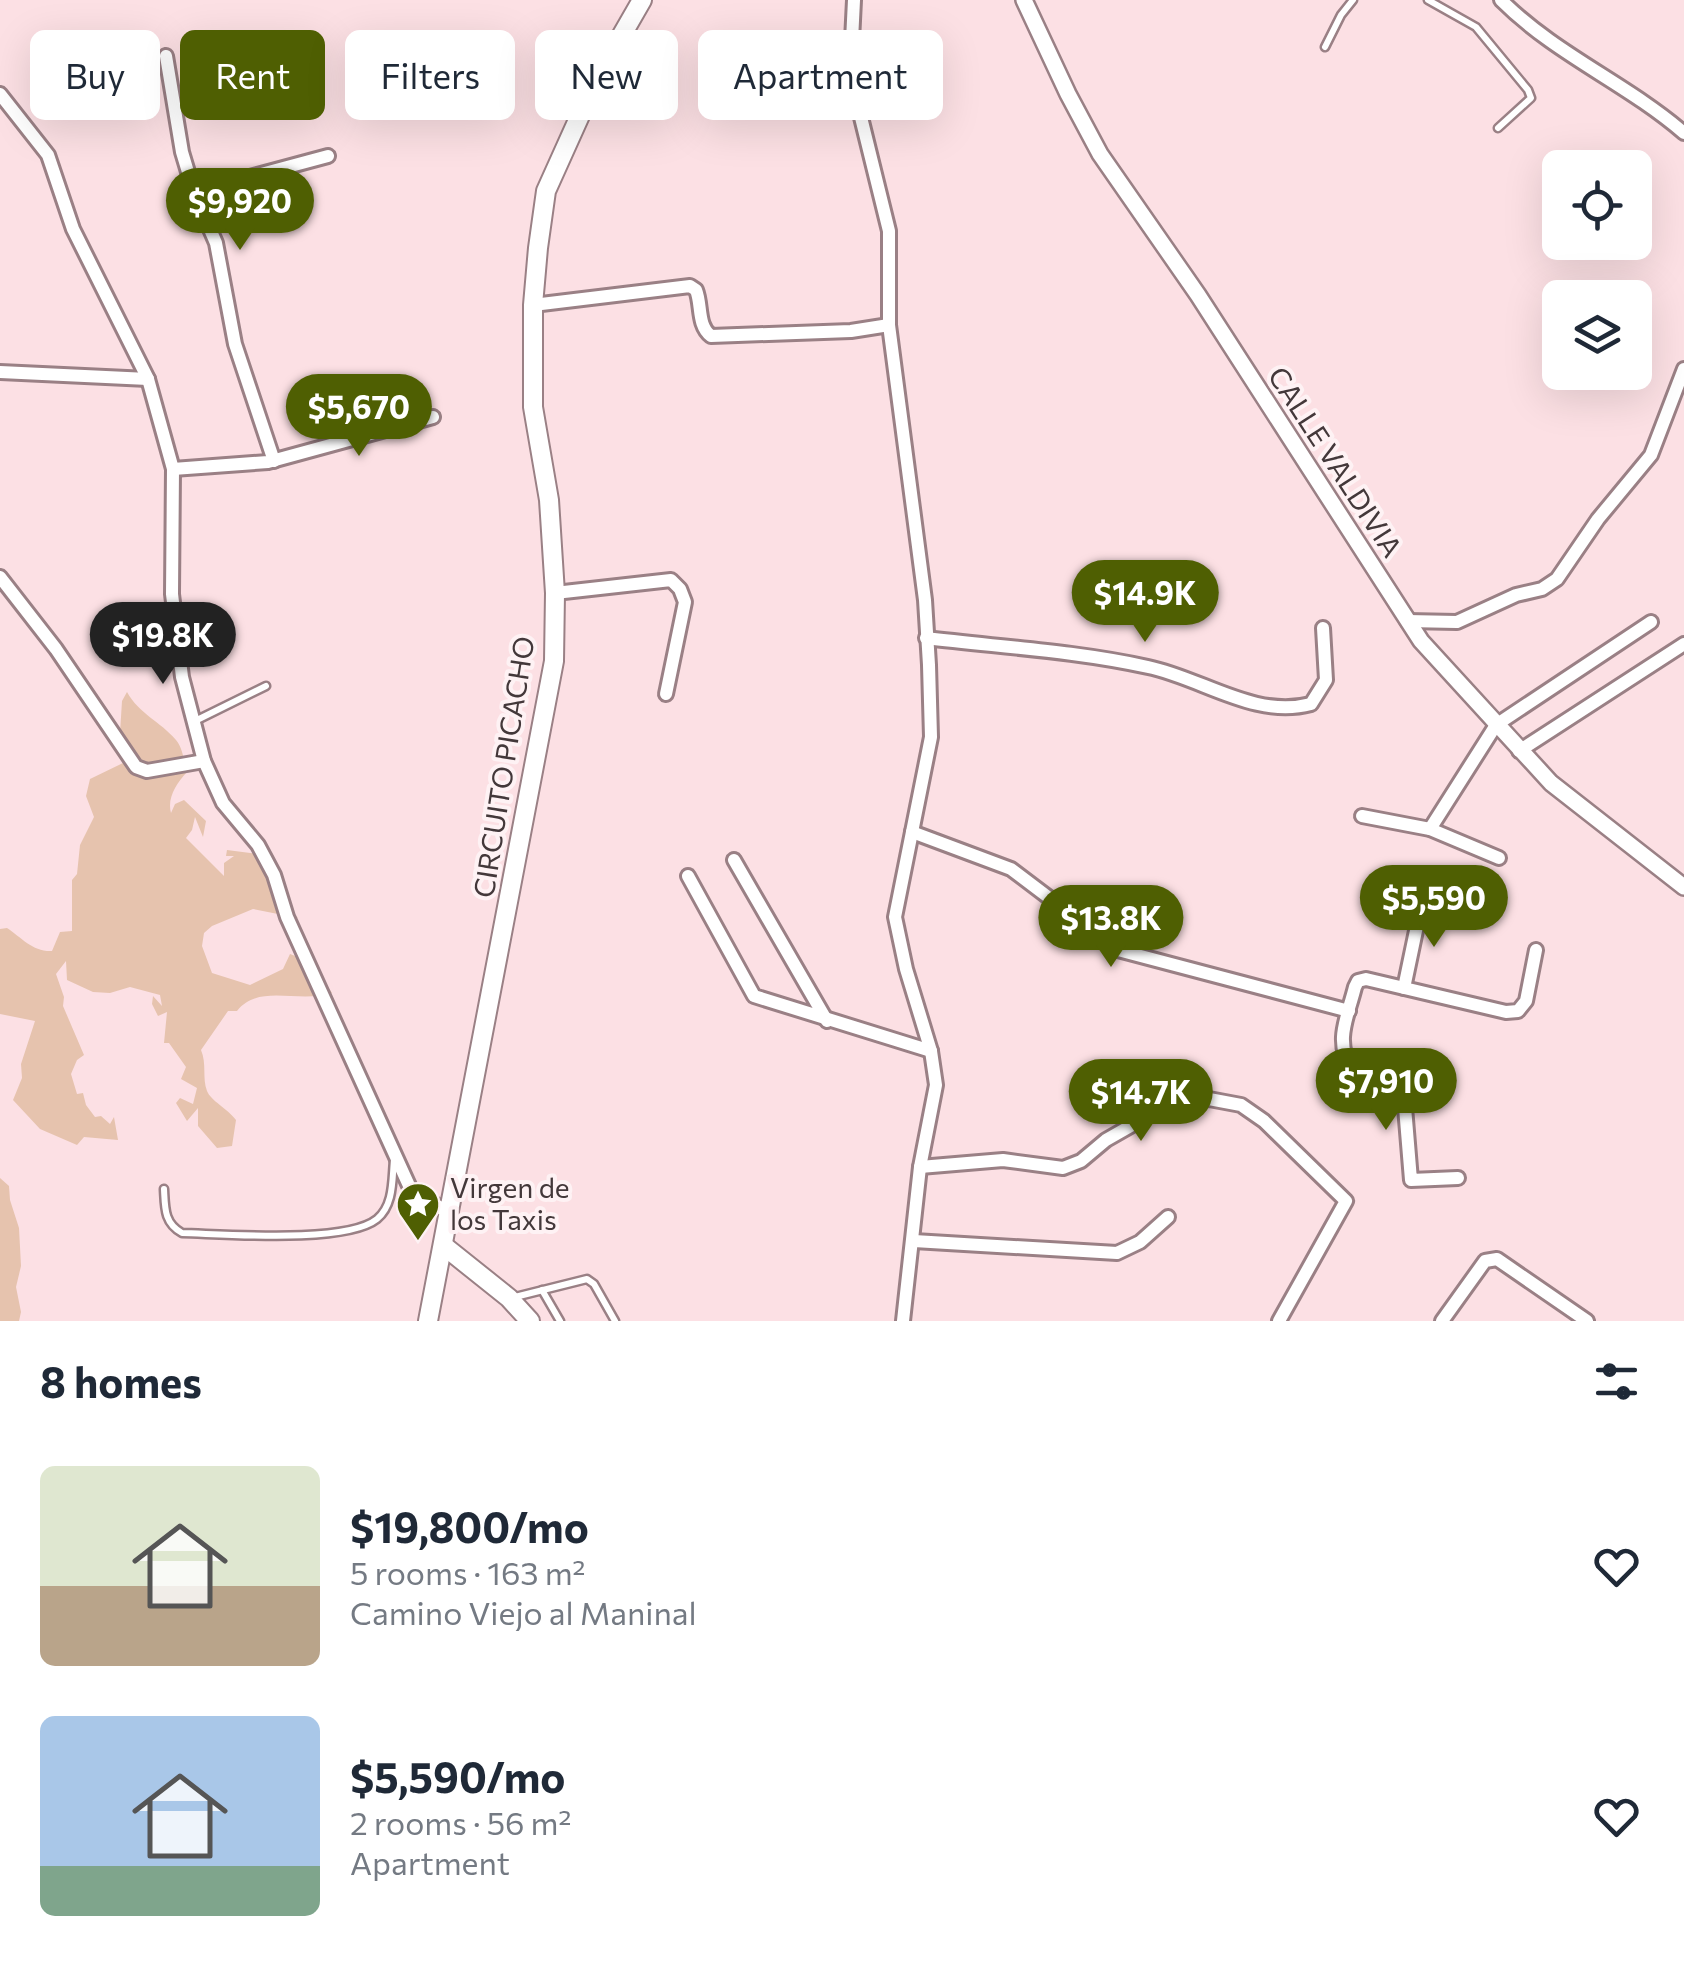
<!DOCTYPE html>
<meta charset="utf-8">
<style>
body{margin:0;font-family:Commissioner,sans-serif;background:#f6f6f7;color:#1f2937;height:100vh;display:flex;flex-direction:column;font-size:38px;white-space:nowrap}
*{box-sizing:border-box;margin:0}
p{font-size:32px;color:#747a83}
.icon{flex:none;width:55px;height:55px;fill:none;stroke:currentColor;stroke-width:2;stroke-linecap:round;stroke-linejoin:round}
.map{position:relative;height:1321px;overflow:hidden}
.side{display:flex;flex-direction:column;background:#fff;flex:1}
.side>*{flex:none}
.hud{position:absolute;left:30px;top:30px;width:1000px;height:90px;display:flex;gap:20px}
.fabs{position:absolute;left:1542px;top:150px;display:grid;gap:20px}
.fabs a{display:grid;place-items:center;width:110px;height:110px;border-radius:15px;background:#fff;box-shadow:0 10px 40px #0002;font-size:50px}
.price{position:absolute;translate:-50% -85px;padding:0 22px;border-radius:35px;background:#4f5f02;color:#fff;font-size:32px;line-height:65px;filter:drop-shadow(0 2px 5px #0008)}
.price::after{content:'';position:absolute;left:50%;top:60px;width:30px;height:22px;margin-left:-15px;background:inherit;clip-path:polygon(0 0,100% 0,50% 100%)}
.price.active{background:#222;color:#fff}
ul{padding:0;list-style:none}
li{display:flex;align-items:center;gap:30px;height:250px;padding:0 40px}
li span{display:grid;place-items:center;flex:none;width:280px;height:200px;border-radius:15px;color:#555}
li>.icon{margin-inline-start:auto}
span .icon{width:120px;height:120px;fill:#fffc;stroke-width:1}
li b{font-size:42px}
h2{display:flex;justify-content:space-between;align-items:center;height:120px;padding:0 40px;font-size:42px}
.tag{padding:0 35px;border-radius:15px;background:#fff;box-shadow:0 10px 40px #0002;font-size:35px;line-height:90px}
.tag.active{background:#4f5f02;color:#fff}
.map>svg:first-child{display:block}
</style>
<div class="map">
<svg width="1684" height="1321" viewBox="0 0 1684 1321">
<rect width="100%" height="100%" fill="#fce0e4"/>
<g fill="#e6c3ae">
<path d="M127 692C139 714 160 721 176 740 184 750 183 761 187 772 176 784 167 798 171 813L175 804 184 800 206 821 203 837 195 817 192 830 186 838 224 876V863L234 856H226L227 850 259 854 284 904 298 918 253 909 212 926 204 933 202 946 212 973 250 985 283 969 290 954 311 962 332 993C298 1004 259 983 237 1011H228L201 1050C207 1064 202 1078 207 1091 211 1101 227 1108 236 1120L232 1146 217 1148 198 1126V1108L187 1121 176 1103 180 1098 193 1104 197 1088 181 1079 186 1067 169 1043H164L167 1012 158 1016 152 1004 153 996 162 1006 160 995 130 987 110 993 93 992 67 980 66 961 56 974 64 997 63 1006 84 1055 77 1060 71 1074 77 1094 83 1093 86 1105 95 1117 101 1116 110 1124 114 1117 118 1140 84 1137 77 1145 40 1129 13 1100 22 1078 21 1064 35 1021 0 1014V929L7 928C22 938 33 952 52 951L60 932 72 931V880L77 874 80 845 94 817 86 796 90 779 123 763 116 736 106 739 109 731 120 733 122 701Z"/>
<path d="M0 1178 9 1186 10 1200 19 1228 21 1266 16 1287 21 1312 19 1321H0Z"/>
</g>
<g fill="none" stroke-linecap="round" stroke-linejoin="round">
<g stroke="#9a8085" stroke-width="11">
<g id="service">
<path d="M1428 0 1476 27 1528 90 1531 98 1498 128"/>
<path d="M1325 47 1341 15 1353 0"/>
<path d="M195 721 266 686"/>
<path d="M164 1189C165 1208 164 1223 182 1233 224 1234 346 1244 377 1219 394 1205 392 1180 394 1160"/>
<path d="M542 1290 560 1321"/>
<path d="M511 1298 587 1279 594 1284 615 1321"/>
</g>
</g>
<g stroke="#9a8085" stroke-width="18">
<g id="minor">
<path d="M854 0 851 61 855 93 889 231V325L925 600 929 665 931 737 895 917 906 969 931 1051 936 1085 920 1167 903 1321"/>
<path d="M1501 0C1556 55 1626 83 1684 133"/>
<path d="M166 56 182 152 194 192 216 243 235 344 274 461"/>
<path d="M0 94 48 155 73 229 148 379 173 469 172 594 182 677 204 761 223 803 258 845 274 875 287 917 411 1190 449 1213"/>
<path d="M194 192 328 156"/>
<path d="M533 305 690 286 696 290C702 305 697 325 711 336L851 331 889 325"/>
<path d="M0 372 148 379"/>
<path d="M173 469 268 462 433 417"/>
<path d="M0 577 56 649 136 767 147 771 204 761"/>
<path d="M555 593 671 580 680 589 685 602 666 694"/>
<path d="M1407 621 1457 622 1516 595 1542 589 1557 579 1598 519 1651 455 1684 369"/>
<path d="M926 638C1000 647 1076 651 1148 667 1202 678 1254 719 1311 704L1326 680 1323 628"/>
<path d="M1519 751 1684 644"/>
<path d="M1362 816 1430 829 1499 858"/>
<path d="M1430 829 1496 725 1651 622"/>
<path d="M912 832 1011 869 1118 950 1349 1011"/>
<path d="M734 860 827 1021"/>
<path d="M688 876 754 996 931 1051"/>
<path d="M1404 988 1422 902"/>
<path d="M920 1167 1003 1160 1063 1168 1081 1161 1106 1140 1176 1100 1209 1099 1241 1105 1264 1121 1346 1201 1279 1321"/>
<path d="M1458 1178 1411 1180 1403 1083 1352 1071C1334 1040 1347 1019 1355 987L1358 981 1366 979 1506 1012 1518 1011 1526 1001 1536 950"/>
<path d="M914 1241 1117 1253 1140 1242 1168 1217"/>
<path d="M1442 1321 1485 1261 1497 1259 1587 1321"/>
</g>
</g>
<g stroke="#9a8085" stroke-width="20">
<path id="tertiary" d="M1024 0 1068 94 1100 154 1198 295 1421 641 1551 783 1684 887"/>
</g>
<g stroke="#9a8085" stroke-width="22">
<g id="secondary">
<path d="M444 1246 509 1298 530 1321"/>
<path d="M428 1321 554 661 555 593 549 500 533 407V305L538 248 546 191 596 80 642 0"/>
</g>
</g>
<use href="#service" stroke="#fff" stroke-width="6"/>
<use href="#minor" stroke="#fff" stroke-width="12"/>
<use href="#tertiary" stroke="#fff" stroke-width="15"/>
<use href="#secondary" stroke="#fff" stroke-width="18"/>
</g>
<defs>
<g id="sight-pin" transform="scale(2.25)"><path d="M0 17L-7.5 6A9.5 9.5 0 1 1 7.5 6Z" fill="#4f5f02" stroke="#fef2f4"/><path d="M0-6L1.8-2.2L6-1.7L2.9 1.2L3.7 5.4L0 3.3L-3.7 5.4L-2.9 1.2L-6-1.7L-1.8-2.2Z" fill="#fff"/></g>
</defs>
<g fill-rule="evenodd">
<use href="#sight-pin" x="418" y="1204"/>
</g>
<g text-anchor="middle" stroke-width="8" stroke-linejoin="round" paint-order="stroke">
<g font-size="28" fill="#43383a" stroke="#fef2f4">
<text transform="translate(1335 462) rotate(57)" y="10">CALLE VALDIVIA</text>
<text transform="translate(504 767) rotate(-81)" y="10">CIRCUITO PICACHO</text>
</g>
<g font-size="28" fill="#43383a" stroke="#fef2f4" text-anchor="start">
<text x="450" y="1198">Virgen de<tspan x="450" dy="32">los Taxis</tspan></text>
</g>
</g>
</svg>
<div class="fabs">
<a><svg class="icon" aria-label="locate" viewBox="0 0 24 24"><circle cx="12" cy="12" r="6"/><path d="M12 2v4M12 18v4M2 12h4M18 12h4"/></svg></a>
<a><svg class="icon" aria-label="layers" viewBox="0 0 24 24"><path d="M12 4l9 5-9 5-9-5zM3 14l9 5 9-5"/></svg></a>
</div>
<b class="price" style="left:240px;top:253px">$9,920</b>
<b class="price" style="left:359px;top:459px">$5,670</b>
<b class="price" style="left:1145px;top:645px">$14.9K</b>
<b class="price active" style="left:163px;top:687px">$19.8K</b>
<b class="price" style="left:1434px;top:950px">$5,590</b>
<b class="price" style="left:1111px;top:970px">$13.8K</b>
<b class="price" style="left:1386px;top:1133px">$7,910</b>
<b class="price" style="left:1141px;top:1144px">$14.7K</b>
<div class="hud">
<a class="tag">Buy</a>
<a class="tag active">Rent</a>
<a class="tag">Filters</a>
<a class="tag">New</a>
<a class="tag">Apartment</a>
</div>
</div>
<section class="side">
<h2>8 homes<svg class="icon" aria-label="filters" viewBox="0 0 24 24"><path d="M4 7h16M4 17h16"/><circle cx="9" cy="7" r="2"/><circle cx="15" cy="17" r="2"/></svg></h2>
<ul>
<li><span style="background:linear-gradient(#dfe7d0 60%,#b9a48a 0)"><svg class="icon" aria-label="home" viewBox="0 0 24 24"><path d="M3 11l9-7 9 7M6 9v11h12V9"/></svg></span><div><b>$19,800/mo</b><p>5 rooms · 163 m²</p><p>Camino Viejo al Maninal</p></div><svg class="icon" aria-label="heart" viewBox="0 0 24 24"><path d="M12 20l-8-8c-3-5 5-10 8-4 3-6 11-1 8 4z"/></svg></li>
<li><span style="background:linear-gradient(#a9c7e8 75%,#7fa58c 0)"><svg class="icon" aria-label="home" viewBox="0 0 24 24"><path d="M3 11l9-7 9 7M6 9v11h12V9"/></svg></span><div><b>$5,590/mo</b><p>2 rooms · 56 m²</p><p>Apartment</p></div><svg class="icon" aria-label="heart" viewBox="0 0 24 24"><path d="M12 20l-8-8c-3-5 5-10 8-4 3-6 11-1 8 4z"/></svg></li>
</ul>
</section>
